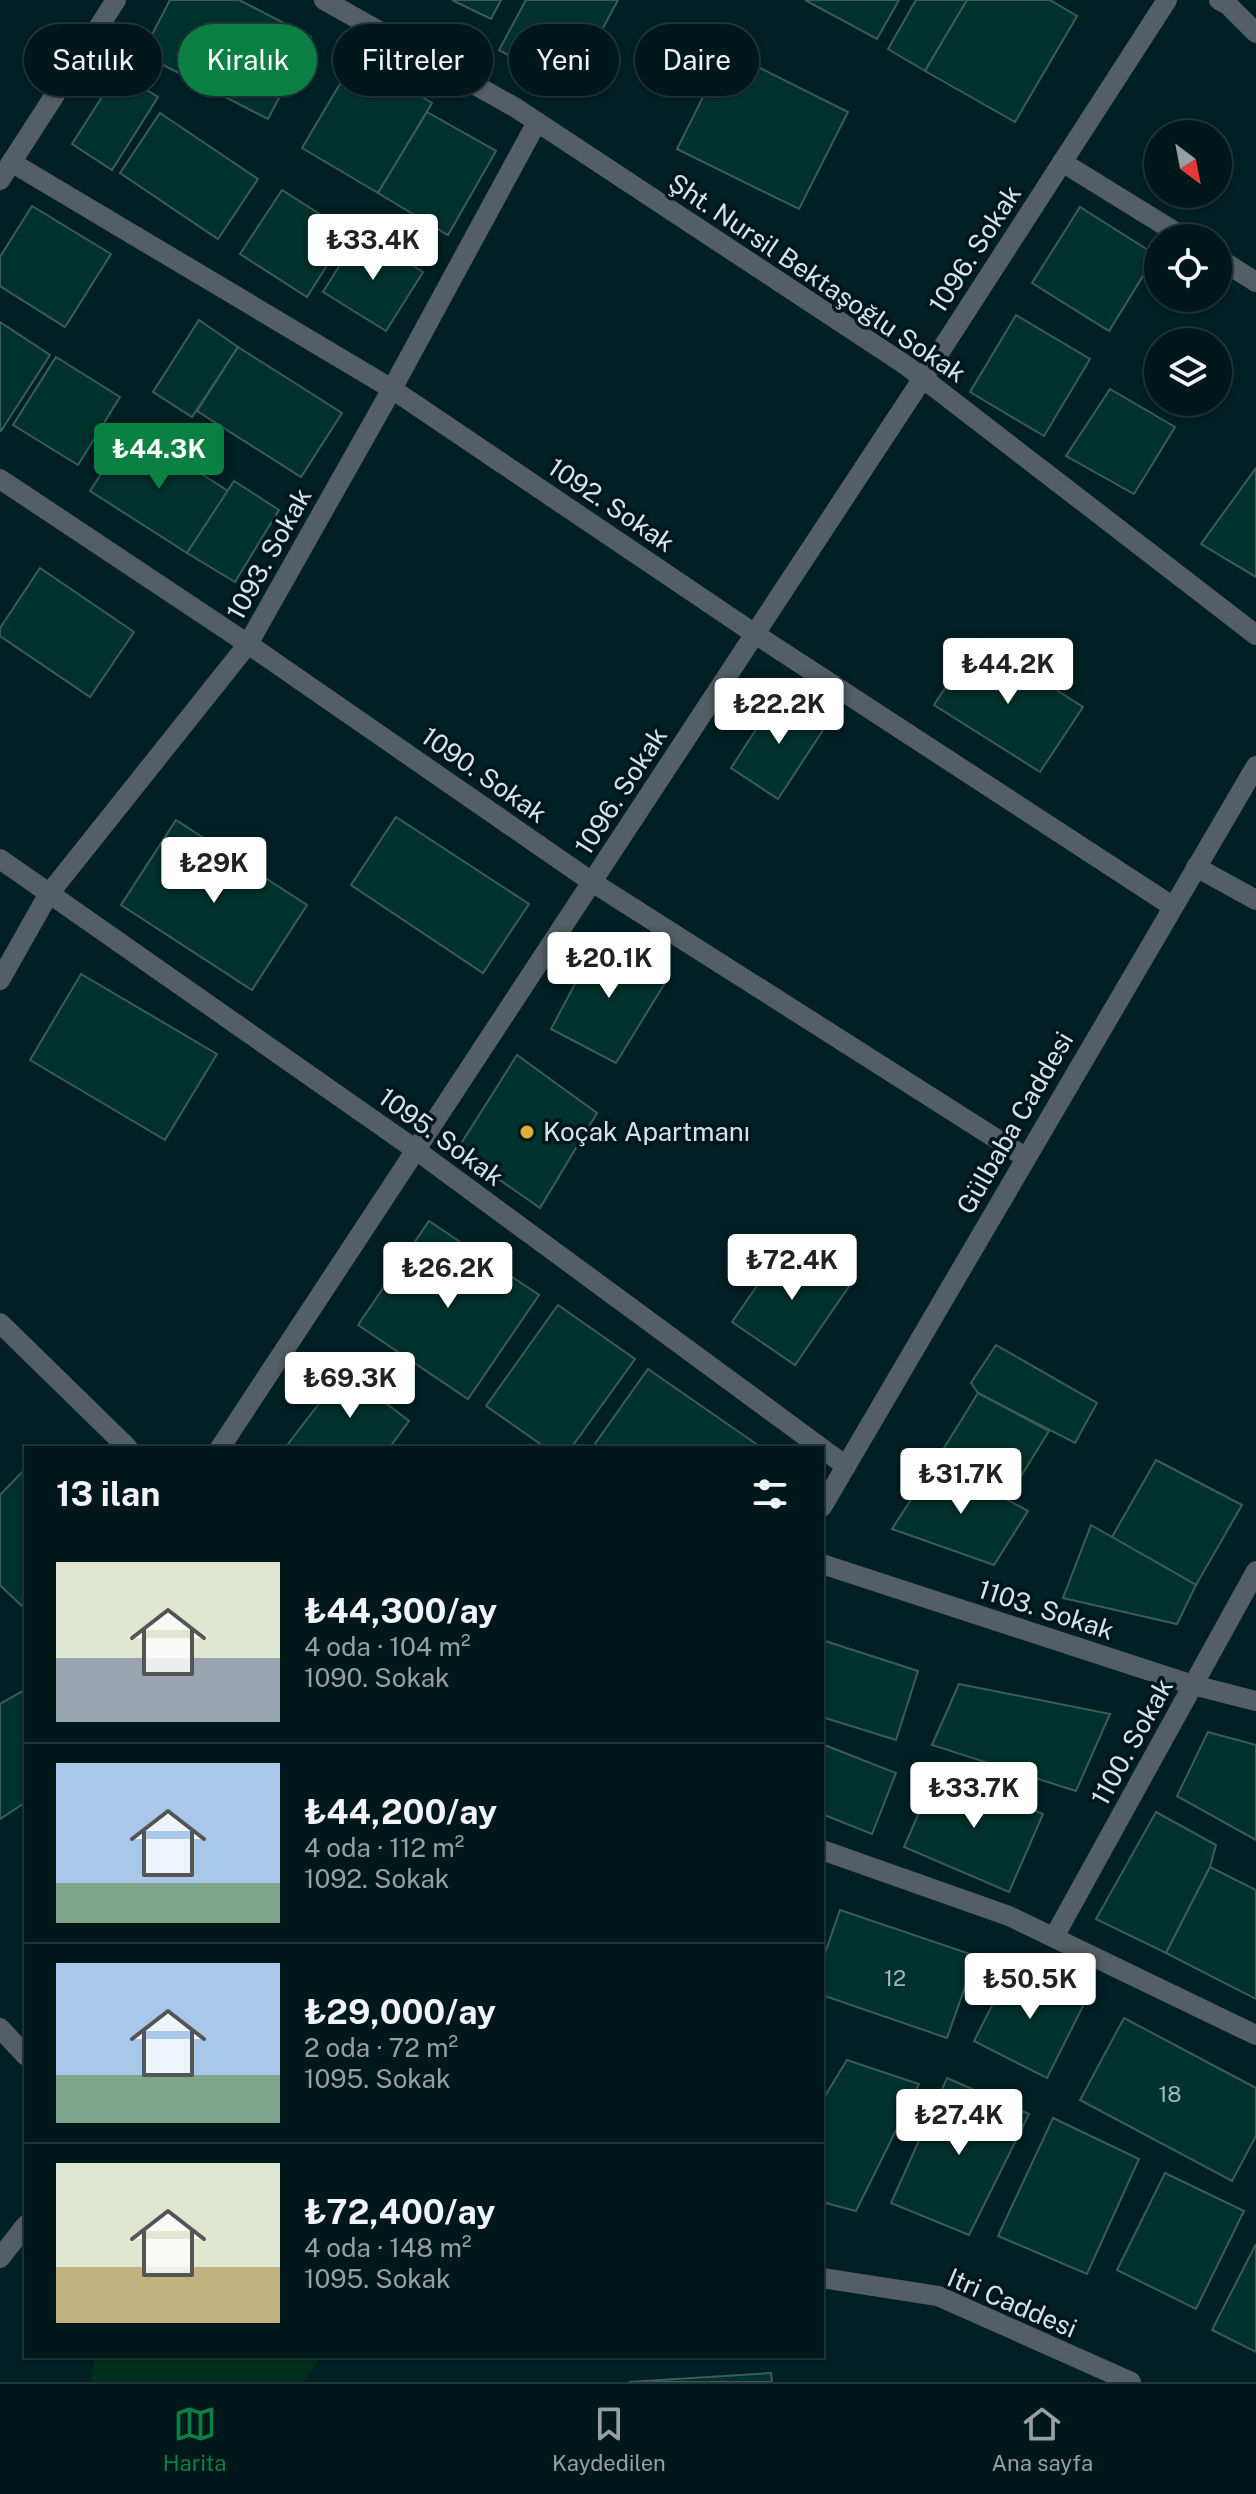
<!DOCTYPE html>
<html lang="tr">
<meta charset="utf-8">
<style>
body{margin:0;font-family:"Public Sans",sans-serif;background:#0b2124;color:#f1f3f6;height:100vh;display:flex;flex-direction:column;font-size:30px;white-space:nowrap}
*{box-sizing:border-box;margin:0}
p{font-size:26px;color:#96a0a3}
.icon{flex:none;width:44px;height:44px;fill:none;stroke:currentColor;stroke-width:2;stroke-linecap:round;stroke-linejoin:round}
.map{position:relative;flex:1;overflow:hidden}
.drawer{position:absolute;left:24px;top:1446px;width:800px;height:912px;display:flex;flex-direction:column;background:#01181b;border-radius:0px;box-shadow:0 2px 6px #0004,0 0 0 2px #23373a}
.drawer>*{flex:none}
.top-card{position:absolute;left:24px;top:24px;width:800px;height:72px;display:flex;gap:16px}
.needle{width:52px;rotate:148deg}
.fabs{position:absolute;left:1144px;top:120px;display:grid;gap:16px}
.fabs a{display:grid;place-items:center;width:88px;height:88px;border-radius:50%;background:#01181b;box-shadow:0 2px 6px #0004,0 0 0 2px #23373a;font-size:40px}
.price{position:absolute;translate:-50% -68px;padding:0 18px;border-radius:8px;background:#fff;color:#222;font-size:26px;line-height:52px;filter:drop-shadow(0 2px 4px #0008)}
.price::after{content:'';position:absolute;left:50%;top:48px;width:24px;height:18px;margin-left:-12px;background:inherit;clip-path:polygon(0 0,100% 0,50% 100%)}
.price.active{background:#0b8043;color:#fff}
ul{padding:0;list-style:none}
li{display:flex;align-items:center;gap:24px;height:200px;padding:0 32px}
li+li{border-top:2px solid #23373a}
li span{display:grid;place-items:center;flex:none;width:224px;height:160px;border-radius:0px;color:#555}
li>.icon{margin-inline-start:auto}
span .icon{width:96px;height:96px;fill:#fffc;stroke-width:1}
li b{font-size:34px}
h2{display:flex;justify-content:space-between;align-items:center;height:96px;padding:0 32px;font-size:34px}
.chip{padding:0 28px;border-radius:36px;background:#01181b;box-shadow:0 2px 6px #0004,0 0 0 2px #23373a;font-size:28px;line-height:72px}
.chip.active{background:#0b8043;color:#fff}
.tab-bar{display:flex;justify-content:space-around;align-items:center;height:112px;border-top:2px solid #23373a;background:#01181b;font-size:22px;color:#96a0a3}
.tab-bar a{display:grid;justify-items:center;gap:4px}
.tab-bar .active{color:#0b8043}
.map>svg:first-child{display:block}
</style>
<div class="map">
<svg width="1256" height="2382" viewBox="0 0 1256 2382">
<rect width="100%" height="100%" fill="#012024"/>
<path fill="#00301d" d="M95 2356H321L303 2382H91Z"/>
<g fill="#00322d" stroke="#3d5c57" stroke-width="2">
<path d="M170 0H239L311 37 268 119 142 54Z"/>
<path d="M452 0H501L491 19Z"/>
<path d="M526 0H618L571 88 499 50Z"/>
<path d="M805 0H899L877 39Z"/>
<path d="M916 0H967L925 71 888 49Z"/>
<path d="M967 0H1050L1077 16 1015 122 925 71Z"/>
<path d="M726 51 848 112 799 209 677 149Z"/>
<path d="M356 57 432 103 378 193 302 148Z"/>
<path d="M118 72 158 97 112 170 72 144Z"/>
<path d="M427 112 496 151 448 235 378 193Z"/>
<path d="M160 113 258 179 218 239 120 173Z"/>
<path d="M282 190 348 232 307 297 240 254Z"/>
<path d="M32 206 111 254 65 327 0 286V257Z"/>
<path d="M1080 207 1156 255 1109 331 1032 283Z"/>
<path d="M360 233 423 272 386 331 323 292Z"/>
<path d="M1016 315 1090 359 1044 436 970 392Z"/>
<path d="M199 320 238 347 192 417 153 392Z"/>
<path d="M0 322 50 355 1 431H0Z"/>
<path d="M238 347 342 413 301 477 197 411Z"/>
<path d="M56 357 120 397 78 465 13 425Z"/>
<path d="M1110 389 1175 427 1134 494 1066 456Z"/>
<path d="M131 428 228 491 187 553 90 491Z"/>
<path d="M1256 468V577L1201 544Z"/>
<path d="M234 481 279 510 235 582 187 553Z"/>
<path d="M40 568 134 632 90 697 0 636V628Z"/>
<path d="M977 639 1083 707 1040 772 934 705Z"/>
<path d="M779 694 827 724 778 799 731 768Z"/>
<path d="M396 817 529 904 483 973 351 885Z"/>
<path d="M176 820 307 905 252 990 121 905Z"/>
<path d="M601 935 668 978 616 1063 551 1029Z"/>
<path d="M81 974 217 1054 165 1140 30 1060Z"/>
<path d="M517 1055 597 1113 540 1208 457 1150Z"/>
<path d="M429 1221 539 1295 468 1399 358 1325Z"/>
<path d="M789 1239 852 1282 795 1365 732 1322Z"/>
<path d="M558 1305 635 1359 571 1448H546L486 1406Z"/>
<path d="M996 1345 1097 1403 1075 1443 978 1393 971 1383Z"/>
<path d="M648 1369 762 1448H592Z"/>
<path d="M344 1371 409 1421 389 1448H285Z"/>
<path d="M978 1393 1049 1431 1007 1499 936 1461Z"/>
<path d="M1156 1460 1242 1505 1196 1585 1112 1537Z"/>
<path d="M936 1461 1028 1511 994 1565 892 1529Z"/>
<path d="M24 1470 26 1472V1610L0 1585V1495Z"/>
<path d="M1091 1525 1196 1585 1177 1624 1063 1598Z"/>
<path d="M822 1640 918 1671 896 1740 822 1717Z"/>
<path d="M959 1684 1110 1714 1076 1791 932 1745Z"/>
<path d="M23 1691 26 1697V1802L0 1819V1704Z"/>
<path d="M1208 1732 1256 1745V1840L1177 1796Z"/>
<path d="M822 1744 896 1773 872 1834 822 1814Z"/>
<path d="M938 1769 1043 1814 1009 1892 904 1847Z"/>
<path d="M1156 1812 1216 1845 1210 1867 1166 1953 1096 1919Z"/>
<path d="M1210 1867 1256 1890V1999L1166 1953Z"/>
<path d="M840 1910 976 1956 947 2038 822 1995V1962Z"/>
<path d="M1013 1964 1086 2000 1047 2078 974 2041Z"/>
<path d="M1124 2018 1256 2088V2136L1232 2181 1080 2100Z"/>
<path d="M847 2060 919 2084 856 2211 822 2202V2101Z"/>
<path d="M947 2078 1029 2114 969 2235 891 2203Z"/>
<path d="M1053 2118 1139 2159 1087 2274 998 2236Z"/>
<path d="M1165 2173 1244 2211 1196 2309 1117 2270Z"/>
<path d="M1256 2244V2352L1212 2330Z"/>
<path d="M771 2373 772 2382H629Z"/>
</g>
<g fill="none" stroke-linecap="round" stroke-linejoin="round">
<g stroke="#545f65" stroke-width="20">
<path d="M324 0 516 108 907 366 1256 635"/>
<path d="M1219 0 1228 5 1256 33"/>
<path d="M11 162 392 389 755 634 1172 906"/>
<path d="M1062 162 1185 238"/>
<path d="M0 180 116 0"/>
<path d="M1218 258 1256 282"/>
<path d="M0 479 248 644 592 882 1025 1157"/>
<path d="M0 859 416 1150 846 1466"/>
<path d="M1196 867 1256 900"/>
<path d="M0 980 48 895 248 644 392 389 537 122"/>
<path d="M0 1323 128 1448"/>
<path d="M220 1448 923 378 1167 0"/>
<path d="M822 1507 1256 766"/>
<path d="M822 1564 1193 1685 1256 1701"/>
<path d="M822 1850 1009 1916 1256 2035"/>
<path d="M1054 1937 1256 1571"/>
<path d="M0 2028 26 2056"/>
<path d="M0 2258 26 2225"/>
<path d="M822 2278 938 2296 1131 2382"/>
</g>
</g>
<circle fill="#ddb133" stroke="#00161b" stroke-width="3" cx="527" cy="1132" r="8"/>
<g text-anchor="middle" stroke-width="7" stroke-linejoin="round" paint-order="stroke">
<g font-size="22" fill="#9fb8b9">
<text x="895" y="1986">12</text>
<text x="1170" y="2102">18</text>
</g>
<g font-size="26" fill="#d4e5e8" stroke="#00161b">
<text transform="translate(975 249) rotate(-57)" y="9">1096. Sokak</text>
<text transform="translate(817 278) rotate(34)" y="9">Şht. Nursil Bektaşoğlu Sokak</text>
<text transform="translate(611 505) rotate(34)" y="9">1092. Sokak</text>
<text transform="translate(269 554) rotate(-61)" y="9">1093. Sokak</text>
<text transform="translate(484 775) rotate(35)" y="9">1090. Sokak</text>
<text transform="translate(621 791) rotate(-57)" y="9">1096. Sokak</text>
<text transform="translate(1015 1123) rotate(-60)" y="9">Gülbaba Caddesi</text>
<text transform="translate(441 1137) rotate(36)" y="9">1095. Sokak</text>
<text transform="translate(1046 1610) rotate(18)" y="9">1103. Sokak</text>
<text transform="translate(1132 1742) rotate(-61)" y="9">1100. Sokak</text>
<text transform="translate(1012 2303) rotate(23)" y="9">Itri Caddesi</text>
</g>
<g font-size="26" fill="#d4e5e8" stroke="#00161b" text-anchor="start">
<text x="543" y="1141">Koçak Apartmanı</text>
</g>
</g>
</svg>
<div class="fabs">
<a><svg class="needle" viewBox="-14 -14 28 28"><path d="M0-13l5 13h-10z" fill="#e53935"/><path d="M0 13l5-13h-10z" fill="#96a0a3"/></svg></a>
<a><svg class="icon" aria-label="locate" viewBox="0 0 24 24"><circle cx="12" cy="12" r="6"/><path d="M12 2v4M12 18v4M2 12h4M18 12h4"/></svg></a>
<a><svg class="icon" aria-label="layers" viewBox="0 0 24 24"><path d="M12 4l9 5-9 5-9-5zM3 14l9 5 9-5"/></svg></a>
</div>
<b class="price" style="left:373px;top:282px">₺33.4K</b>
<b class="price active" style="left:159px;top:491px">₺44.3K</b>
<b class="price" style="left:1008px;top:706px">₺44.2K</b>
<b class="price" style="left:779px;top:746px">₺22.2K</b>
<b class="price" style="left:214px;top:905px">₺29K</b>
<b class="price" style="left:609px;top:1000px">₺20.1K</b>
<b class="price" style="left:792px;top:1302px">₺72.4K</b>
<b class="price" style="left:448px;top:1310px">₺26.2K</b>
<b class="price" style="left:350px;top:1420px">₺69.3K</b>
<b class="price" style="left:961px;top:1516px">₺31.7K</b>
<b class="price" style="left:974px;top:1830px">₺33.7K</b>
<b class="price" style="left:1030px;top:2021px">₺50.5K</b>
<b class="price" style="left:959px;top:2157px">₺27.4K</b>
<div class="top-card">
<a class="chip">Satılık</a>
<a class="chip active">Kiralık</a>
<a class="chip">Filtreler</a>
<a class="chip">Yeni</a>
<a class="chip">Daire</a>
</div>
<section class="drawer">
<h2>13 ilan<svg class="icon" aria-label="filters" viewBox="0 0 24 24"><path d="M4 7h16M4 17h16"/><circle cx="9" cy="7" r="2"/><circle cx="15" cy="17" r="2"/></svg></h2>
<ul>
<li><span style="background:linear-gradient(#dfe7d0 60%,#9aa5b1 0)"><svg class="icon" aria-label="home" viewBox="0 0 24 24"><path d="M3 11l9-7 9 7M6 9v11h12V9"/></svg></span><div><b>₺44,300/ay</b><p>4 oda · 104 m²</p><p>1090. Sokak</p></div></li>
<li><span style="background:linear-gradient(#a9c7e8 75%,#7fa58c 0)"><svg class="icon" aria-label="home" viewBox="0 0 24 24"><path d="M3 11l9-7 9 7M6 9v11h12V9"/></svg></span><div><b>₺44,200/ay</b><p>4 oda · 112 m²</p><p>1092. Sokak</p></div></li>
<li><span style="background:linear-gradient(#a9c7e8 70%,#7fa58c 0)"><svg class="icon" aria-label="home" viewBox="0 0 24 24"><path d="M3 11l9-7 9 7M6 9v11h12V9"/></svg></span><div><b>₺29,000/ay</b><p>2 oda · 72 m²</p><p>1095. Sokak</p></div></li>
<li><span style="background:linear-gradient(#dfe7d0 65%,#c2b280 0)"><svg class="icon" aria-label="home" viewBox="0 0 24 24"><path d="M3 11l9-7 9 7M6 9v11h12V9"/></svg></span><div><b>₺72,400/ay</b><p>4 oda · 148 m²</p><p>1095. Sokak</p></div></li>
</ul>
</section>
</div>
<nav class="tab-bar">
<a class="active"><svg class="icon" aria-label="map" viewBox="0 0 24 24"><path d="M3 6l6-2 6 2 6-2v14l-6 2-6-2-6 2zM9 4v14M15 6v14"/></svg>Harita</a>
<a><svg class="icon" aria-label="saved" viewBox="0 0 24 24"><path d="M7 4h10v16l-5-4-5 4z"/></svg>Kaydedilen</a>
<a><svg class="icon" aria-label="home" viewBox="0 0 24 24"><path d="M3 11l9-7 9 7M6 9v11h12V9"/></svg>Ana sayfa</a>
</nav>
